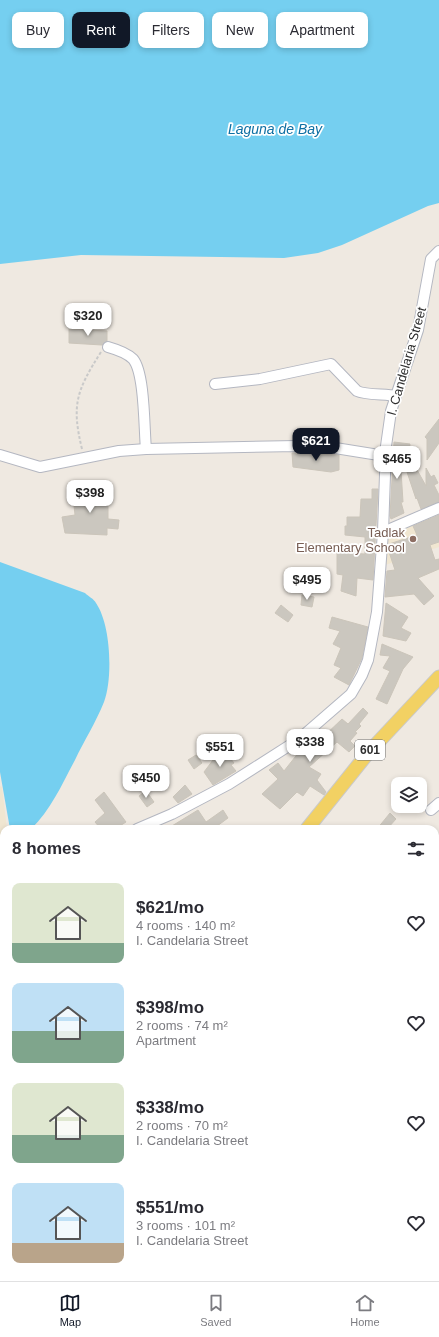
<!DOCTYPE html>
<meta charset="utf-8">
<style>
body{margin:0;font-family:Helvetica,sans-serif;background:#f7f7f7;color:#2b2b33;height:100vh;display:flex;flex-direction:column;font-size:15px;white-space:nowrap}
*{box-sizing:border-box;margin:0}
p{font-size:13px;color:#7c7c81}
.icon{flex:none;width:22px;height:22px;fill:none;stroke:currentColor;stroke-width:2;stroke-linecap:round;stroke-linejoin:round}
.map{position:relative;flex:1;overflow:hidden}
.drawer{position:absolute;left:0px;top:825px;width:439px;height:456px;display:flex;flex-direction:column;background:#fff;border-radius:12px 12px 0 0;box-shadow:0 2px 6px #0003}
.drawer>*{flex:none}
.hud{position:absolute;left:12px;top:12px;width:415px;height:36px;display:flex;gap:8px}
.tools{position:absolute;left:391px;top:777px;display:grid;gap:8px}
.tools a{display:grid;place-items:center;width:36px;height:36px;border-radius:8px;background:#fff;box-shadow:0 2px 6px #0003;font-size:20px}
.price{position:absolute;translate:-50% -34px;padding:0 9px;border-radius:8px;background:#fff;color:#222;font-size:13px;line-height:26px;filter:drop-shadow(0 1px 2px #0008)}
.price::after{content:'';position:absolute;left:50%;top:24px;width:12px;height:9px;margin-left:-6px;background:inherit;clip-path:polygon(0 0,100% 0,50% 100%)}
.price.selected{background:#111827;color:#fff}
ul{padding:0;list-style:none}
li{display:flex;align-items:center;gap:12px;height:100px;padding:0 12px}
li span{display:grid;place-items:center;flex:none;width:112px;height:80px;border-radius:8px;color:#555}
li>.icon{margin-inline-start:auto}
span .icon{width:48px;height:48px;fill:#fffc;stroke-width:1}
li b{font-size:17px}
h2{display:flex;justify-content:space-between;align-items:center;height:48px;padding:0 12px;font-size:17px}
.tag{padding:0 14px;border-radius:8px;background:#fff;box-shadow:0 2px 6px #0003;font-size:14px;line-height:36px}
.tag.selected{background:#111827;color:#fff}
.dock{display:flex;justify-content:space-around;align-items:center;height:56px;border-top:1px solid #e1e1e2;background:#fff;font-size:11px;color:#7c7c81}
.dock a{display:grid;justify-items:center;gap:2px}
.dock .selected{color:#111827}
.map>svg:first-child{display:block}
</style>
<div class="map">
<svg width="439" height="1281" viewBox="0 0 439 1281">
<rect width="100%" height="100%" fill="#efe9e1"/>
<g fill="#f0e6d1">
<path d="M439 510V547L382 566 387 531Z"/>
<path d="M0 786 2 787 7 829H4V852L0 854Z"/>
</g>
<path fill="#b6e59e" d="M157 1277H234L236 1281H162Z"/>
<g fill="#75cff0">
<path d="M0 0H439V203L428 206 342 245 318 253 284 258 81 255 0 264Z"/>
<path d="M0 562 85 593C88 596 94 599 96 603 111 625 113 678 104 702 96 722 84 741 75 760 62 784 51 810 31 829H10L0 772Z"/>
</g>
<g fill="#cbc7bf" stroke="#cbc5ba">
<path d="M69 329 107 331V341L102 345 69 343Z"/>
<path d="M439 419V443L427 460V439L425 437Z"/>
<path d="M394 442 410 444 409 452H403V454L400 455 403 502H401L404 513 391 519 390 516Z"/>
<path d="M292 453 339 455V470L331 472 293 467Z"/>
<path d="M416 468 426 486V468L431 477 434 475 438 483 434 485 439 495V502L421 509 417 498 416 499 407 472Z"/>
<path d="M91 482H101L104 502 108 503V519L119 520 118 529 107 528V535L65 533 62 517 75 515 73 496 92 492Z"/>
<path d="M372 489H378L373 580 357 578 356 596 341 591 343 575 337 574V545H347V553L365 554V537L345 535V526H347V517H360L361 499H372Z"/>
<path d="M439 515V542L430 545 435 560 439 559V569L418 578 434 596 424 605 414 594 385 597 387 571 395 570 388 549 389 544 417 535 413 526Z"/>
<path d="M302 595 314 597 312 607 301 605Z"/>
<path d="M386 603 408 617 401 628 411 633 406 641 383 636Z"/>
<path d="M281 605 293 615 288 622 275 613Z"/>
<path d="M332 617 368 627 362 658 349 685 334 677 341 668 334 665 341 648 333 644 340 631 329 628Z"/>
<path d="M382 644 413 657 403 669 387 704 376 699 390 671 383 668 390 656 380 655Z"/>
<path d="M363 708 368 713 359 724 361 726 355 732 357 733 350 741 355 746 349 752 337 742 309 767 321 774 317 780 326 792 324 795 310 786 303 796 297 792 280 809 262 794 278 779 269 770 278 763 284 771 303 747 321 736 322 738 342 719 348 724Z"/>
<path d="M222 748 234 763 231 765 236 771 213 785 204 772Z"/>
<path d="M196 755 202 763 194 769 188 760Z"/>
<path d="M185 785 192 794 178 803 173 797Z"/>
<path d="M146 791 154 802 147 807 139 796Z"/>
<path d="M104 792 126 822 115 829H101L95 822 105 813 95 800Z"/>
<path d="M198 810 206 822 223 810 228 818 213 829H167Z"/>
<path d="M390 813 396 819 387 829H377Z"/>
</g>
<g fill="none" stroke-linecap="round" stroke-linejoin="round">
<g stroke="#b4b7c1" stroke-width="12">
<g id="minor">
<path d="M108 347C115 349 127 353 133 359 145 373 144 430 146 449"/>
<path d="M215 384 260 379 331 364 357 391C365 395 385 394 396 396"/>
<path d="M0 455 40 467 119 451 146 449 297 446 329 447 385 456"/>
<path d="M383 532 439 508"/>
<path d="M431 810 439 803"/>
<path d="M137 829 172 814 229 784 298 740 351 694 362 675 368 660 377 612 383 532 386 446 391 411 418 330 431 259 439 251"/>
<path d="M0 891 4 890"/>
<path d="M435 918 439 915"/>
<path d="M435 935 439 943"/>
<path d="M435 1066 439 1067"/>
<path d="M435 1136 439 1134"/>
<path d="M239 1277 242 1281"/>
<path d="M18 1281 22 1277"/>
<path d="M110 1281 114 1277"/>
<path d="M311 1281 317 1278"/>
</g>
</g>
<g stroke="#c9c9c9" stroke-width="15">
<g id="major">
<path d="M307 829 368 753 439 677"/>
<path d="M0 1063 4 1062"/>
</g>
</g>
<g stroke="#c9c9c9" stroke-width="2" stroke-dasharray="3 2" stroke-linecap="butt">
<path d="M82 449C71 404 77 390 101 352"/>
<path d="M199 1277 204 1281"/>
<path d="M207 1281 211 1277"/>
</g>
<use href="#minor" stroke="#fff" stroke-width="10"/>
<use href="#major" stroke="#f2d163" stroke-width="13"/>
</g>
<circle fill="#8d6e63" stroke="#fff" stroke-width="1.5" cx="413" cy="539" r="4"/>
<g text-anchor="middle" stroke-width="3.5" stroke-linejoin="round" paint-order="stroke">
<rect fill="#fff" stroke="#6d6d6d" stroke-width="1" x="355" y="740" width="30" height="20" rx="3"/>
<g font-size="12" font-weight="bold" fill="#2e2e2e">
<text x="370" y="754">601</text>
</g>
<g font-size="13" fill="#2e2e2e" stroke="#fff">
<text transform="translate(406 361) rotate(-74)" y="5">I. Candelaria Street</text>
</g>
<g font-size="13" fill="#785e54" stroke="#fff" text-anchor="end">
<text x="405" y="537">Tadlak<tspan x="405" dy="15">Elementary School</tspan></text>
</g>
<g font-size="14" font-style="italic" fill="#0d6fa3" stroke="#fff">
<text x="275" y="134">Laguna de Bay</text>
</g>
</g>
</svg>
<div class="tools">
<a><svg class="icon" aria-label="layers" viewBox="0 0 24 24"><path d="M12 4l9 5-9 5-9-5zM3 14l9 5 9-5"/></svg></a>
</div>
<b class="price" style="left:88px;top:337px">$320</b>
<b class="price selected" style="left:316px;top:462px">$621</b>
<b class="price" style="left:397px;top:480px">$465</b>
<b class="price" style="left:90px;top:514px">$398</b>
<b class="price" style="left:307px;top:601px">$495</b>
<b class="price" style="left:310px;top:763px">$338</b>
<b class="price" style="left:220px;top:768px">$551</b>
<b class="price" style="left:146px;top:799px">$450</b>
<div class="hud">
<a class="tag">Buy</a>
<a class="tag selected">Rent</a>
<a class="tag">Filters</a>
<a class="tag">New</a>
<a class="tag">Apartment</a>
</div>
<section class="drawer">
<h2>8 homes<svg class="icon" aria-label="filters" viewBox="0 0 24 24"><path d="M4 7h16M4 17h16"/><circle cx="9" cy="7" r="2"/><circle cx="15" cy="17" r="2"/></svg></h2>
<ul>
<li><span style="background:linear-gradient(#dfe7d0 75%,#7fa58c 0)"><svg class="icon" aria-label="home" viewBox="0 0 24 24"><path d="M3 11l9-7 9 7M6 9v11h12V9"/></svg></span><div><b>$621/mo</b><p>4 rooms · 140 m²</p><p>I. Candelaria Street</p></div><svg class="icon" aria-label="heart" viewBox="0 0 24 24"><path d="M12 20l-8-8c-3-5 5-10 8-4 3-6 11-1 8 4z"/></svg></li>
<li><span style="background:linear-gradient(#bfe0f5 60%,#7fa58c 0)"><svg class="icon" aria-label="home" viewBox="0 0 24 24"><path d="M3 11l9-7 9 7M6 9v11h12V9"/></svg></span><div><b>$398/mo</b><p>2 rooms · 74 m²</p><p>Apartment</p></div><svg class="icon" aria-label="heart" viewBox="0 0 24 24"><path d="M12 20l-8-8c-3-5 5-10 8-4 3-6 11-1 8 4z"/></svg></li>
<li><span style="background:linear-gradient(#dfe7d0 65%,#7fa58c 0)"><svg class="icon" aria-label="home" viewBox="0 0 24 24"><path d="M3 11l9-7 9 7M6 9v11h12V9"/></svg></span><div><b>$338/mo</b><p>2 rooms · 70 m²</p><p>I. Candelaria Street</p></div><svg class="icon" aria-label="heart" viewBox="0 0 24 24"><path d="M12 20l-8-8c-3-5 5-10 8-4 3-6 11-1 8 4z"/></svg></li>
<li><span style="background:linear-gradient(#bfe0f5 75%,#b9a48a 0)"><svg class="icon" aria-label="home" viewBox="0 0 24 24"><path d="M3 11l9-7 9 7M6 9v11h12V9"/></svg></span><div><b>$551/mo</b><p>3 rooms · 101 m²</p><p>I. Candelaria Street</p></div><svg class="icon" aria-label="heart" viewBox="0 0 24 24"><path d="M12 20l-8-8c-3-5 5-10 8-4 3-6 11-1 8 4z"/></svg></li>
</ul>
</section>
</div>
<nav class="dock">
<a class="selected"><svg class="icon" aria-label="map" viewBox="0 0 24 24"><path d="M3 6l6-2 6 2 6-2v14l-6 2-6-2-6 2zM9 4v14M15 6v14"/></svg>Map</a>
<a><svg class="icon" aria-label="saved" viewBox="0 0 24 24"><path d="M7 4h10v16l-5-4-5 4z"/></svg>Saved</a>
<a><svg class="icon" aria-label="home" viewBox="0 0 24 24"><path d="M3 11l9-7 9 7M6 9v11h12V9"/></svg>Home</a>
</nav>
